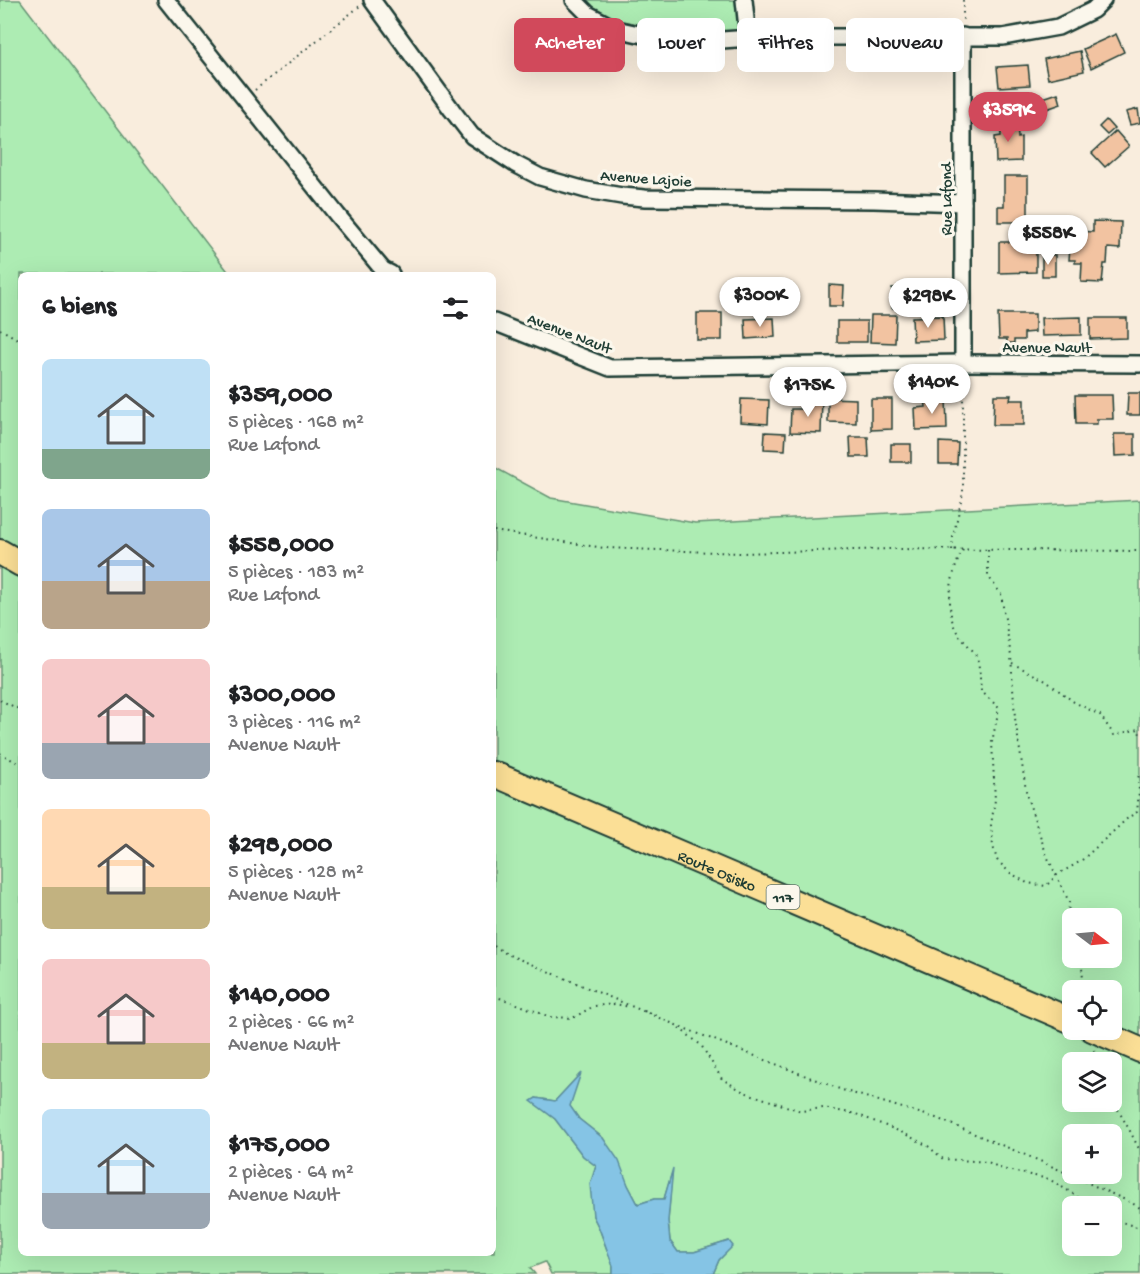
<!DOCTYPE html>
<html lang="fr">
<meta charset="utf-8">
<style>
body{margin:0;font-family:"Gochi Hand",sans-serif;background:#f2f2f2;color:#202124;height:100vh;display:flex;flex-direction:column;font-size:22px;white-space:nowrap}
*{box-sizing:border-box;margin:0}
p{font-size:20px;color:#757577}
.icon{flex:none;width:33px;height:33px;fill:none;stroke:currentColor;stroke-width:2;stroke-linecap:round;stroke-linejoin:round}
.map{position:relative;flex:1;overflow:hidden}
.sheet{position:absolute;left:18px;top:272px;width:478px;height:984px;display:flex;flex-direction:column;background:#fff;border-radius:9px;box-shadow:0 6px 24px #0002}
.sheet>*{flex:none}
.hud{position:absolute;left:514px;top:18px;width:536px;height:54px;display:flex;gap:12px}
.needle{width:39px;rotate:106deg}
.fabs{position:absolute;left:1062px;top:908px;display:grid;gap:12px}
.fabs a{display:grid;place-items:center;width:60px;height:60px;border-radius:9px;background:#fff;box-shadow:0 6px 24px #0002;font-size:30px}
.price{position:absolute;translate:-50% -51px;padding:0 14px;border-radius:21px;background:#fff;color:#222;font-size:20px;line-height:39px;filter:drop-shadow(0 2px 3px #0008)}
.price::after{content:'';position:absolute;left:50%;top:36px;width:18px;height:14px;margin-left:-9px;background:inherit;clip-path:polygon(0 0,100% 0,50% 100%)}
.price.current{background:#d1495b;color:#fff}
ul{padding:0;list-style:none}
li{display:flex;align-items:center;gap:18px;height:150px;padding:0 24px}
li span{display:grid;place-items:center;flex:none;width:168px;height:120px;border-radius:9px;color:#555}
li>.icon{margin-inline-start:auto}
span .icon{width:72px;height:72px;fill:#fffc;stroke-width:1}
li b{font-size:26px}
h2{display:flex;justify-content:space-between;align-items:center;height:72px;padding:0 24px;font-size:26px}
.pill{padding:0 21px;border-radius:9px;background:#fff;box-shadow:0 6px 24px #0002;font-size:21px;line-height:54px}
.pill.current{background:#d1495b;color:#fff}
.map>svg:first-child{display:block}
</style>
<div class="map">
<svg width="1140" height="1274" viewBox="0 0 1140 1274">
<rect width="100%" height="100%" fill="#f9eddd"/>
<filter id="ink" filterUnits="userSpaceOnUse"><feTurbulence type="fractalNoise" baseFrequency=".0167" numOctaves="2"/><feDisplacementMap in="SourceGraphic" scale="12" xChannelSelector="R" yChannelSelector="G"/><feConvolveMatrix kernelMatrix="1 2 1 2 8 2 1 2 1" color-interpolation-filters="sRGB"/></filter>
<g filter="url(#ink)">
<g fill="#adecb3" stroke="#669474" stroke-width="1.5" fill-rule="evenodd">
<path d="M0 0H20L230 274H21V1252H494V467L551 498 695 523 1140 500V1274H713L719 1260 732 1246 729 1241 694 1252H678L670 1241 668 1221 672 1173 664 1199H654L638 1204 603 1138 579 1119 569 1105 580 1074 555 1101 536 1098 532 1101 555 1119 583 1156 596 1166 594 1173 593 1216 599 1228 613 1266V1274H551L545 1262 530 1268 535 1274H0ZM1072 918H1112V957H1072ZM1072 990H1112V1029H1072ZM1072 1062H1112V1101H1072ZM1072 1134H1112V1173H1072ZM1072 1206H1112V1245H1072Z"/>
<path d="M574 0H744L748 38 634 32Z"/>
</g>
<path fill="#85c4e5" stroke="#5c8e9e" stroke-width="1.5" d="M581 1073 570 1106 579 1119 603 1138 619 1161 628 1185 638 1204 654 1199H664L673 1168 668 1221 670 1241 678 1252H694L729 1241 733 1246 719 1260 713 1274H613V1266L599 1228 593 1216 590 1184 596 1166 583 1156 555 1119 531 1101 536 1098 555 1101Z"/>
<g fill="#f2c3a1" stroke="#1f3d34" stroke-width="1.5">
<path d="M1116 34 1124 52 1091 68 1083 49Z"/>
<path d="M1080 51 1084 71 1048 79 1044 59Z"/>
<path d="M1028 65 1030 85 999 87 997 67Z"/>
<path d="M1058 93 1061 104 1041 111 1037 100Z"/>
<path d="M1138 109 1140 123 1130 125 1126 112Z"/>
<path d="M1106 120 1114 129 1107 135 1099 127Z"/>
<path d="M1000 121H1017L1018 138 1021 137V161L996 162 995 137 1001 136Z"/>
<path d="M1116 131 1129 146 1105 167 1092 153Z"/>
<path d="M1004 176H1028V222H998V206H1004Z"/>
<path d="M1093 221 1121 222 1120 249 1108 248 1107 264H1104L1102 283 1081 282 1082 263H1075V260H1069L1070 246H1077V231L1093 232Z"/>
<path d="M999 242H1036V272L999 273Z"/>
<rect x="1042" y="255" width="13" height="21"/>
<path d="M829 285 844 286 843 306H829Z"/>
<path d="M909 287V308H892V288Z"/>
<rect x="697" y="313" width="25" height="27"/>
<path d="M998 314H1035V332L1024 333V340H1014V343H1007V339H999Z"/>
<path d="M871 315H896L895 343 870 342Z"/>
<path d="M943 316 944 340 913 341 912 317Z"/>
<path d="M1081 317V335L1042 336 1041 318Z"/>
<path d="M774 318 775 337 746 339 745 319Z"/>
<path d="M1090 318H1127V338L1090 339Z"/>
<rect x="837" y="321" width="30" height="21"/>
<path d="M1128 393H1140V415H1127Z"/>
<path d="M994 395H1011L1010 400H1024V425H993Z"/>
<path d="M1075 395H1112L1113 419H1097V424H1076Z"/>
<path d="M946 397 947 429 916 430 915 408 926 407 925 398Z"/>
<path d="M808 398H822L821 433 790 432 791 409H807Z"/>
<path d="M828 398 856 399V423L828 422Z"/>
<path d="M741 399 769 400 768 424 740 422Z"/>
<path d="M871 399H892V429L871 430Z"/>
<path d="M765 432 786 433 785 450 764 449Z"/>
<path d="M1114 434H1135V455L1115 456Z"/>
<path d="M850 437H868L869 457H851Z"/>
<path d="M939 442 958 443 957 464H939Z"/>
<rect x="891" y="444" width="20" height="18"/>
</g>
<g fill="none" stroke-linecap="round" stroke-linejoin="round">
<g stroke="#1f3d34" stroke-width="20">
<g id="minor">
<path d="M166 0 338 216 383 270 391 274"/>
<path d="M372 0 452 110 472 136 515 164 540 177 586 190 622 196 645 198 874 200 963 203"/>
<path d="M574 0 588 14 616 29 652 37 722 40 764 37H1003L1058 27 1093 10 1103 0"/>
<path d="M744 0 748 38"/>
<path d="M494 322 610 368 963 363 1140 364"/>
<path d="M963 363V36"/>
</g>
</g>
<g stroke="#1f3d34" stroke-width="28">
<g id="trunk">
<path d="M0 552 21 564"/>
<path id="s1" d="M494 774 1072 1021"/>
<path d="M1092 1029 1140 1050"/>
</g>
</g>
<g stroke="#1f3d34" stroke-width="2" stroke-dasharray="1.5 4.5" stroke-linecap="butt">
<path d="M963 0V21"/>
<path d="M255 90 360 6"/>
<path d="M0 329 21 341"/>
<path d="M494 531 604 548 741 553 892 549 1140 551"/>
<path d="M952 550 953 537 963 493V377"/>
<path d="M963 550C951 570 944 611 957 632 962 641 974 649 977 658 980 668 980 681 981 691L999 708 992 742 995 800 991 825 993 846 997 860 1009 872 1027 883 1046 886 1057 875 1081 861 1129 817 1137 812 1139 791 1138 778 1140 772"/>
<path d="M988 550V576L1001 594 1011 656 1015 718 1027 797 1047 856 1069 902 1068 915 1072 927"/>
<path d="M1012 663 1046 681 1074 702 1100 715 1114 735 1139 729 1140 735"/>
<path d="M0 700 21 710"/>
<path d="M0 753 21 765"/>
<path d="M494 946 507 954 676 1025 842 1090 936 1118 1040 1161 1132 1203 1140 1208"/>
<path d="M1081 957 1084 990"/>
<path d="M494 996 520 1005 550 1017 573 1018 594 1006 615 1004 630 1007"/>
<path d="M644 1011 656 1015"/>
<path d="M679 1028 701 1045 722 1079 744 1092 801 1111 823 1108 856 1114 901 1132 928 1146 943 1159 988 1162 1002 1169 1049 1179 1075 1195 1088 1206"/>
<path d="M1094 1050 1096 1062"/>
<path d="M1112 1099 1130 1131 1140 1151"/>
<path d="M1112 1219 1140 1228"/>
</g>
<use href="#minor" stroke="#fbf7ec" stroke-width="15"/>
<use href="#trunk" stroke="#fbdf96" stroke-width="24"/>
</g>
</g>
<g text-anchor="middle" stroke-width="6" stroke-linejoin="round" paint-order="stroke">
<rect fill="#fbf7ec" stroke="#61756b" stroke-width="1.5" x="766.5" y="885" width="33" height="24" rx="4.5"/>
<g font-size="15" font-weight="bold" fill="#1f3d34">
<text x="783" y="902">117</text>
</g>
<g font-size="16" fill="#1f3d34" stroke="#fbf7ec">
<text transform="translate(646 177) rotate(4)" y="6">Avenue Lajoie</text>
<text transform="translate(945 199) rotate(-90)" y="6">Rue Lafond</text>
<text transform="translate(570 332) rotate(21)" y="6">Avenue Nault</text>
<text x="1047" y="352">Avenue Nault</text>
<text dy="6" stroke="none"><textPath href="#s1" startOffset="243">Route Osisko</textPath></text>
</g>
</g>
</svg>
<div class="fabs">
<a><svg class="needle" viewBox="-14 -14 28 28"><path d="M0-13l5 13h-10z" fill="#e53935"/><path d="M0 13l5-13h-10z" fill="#757577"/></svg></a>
<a><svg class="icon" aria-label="locate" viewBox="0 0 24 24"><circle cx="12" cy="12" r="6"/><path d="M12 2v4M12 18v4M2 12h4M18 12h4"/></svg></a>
<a><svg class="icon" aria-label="layers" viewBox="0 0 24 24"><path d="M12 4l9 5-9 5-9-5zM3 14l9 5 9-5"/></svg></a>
<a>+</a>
<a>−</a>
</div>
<b class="price current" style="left:1008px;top:143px">$359K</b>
<b class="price" style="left:1048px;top:266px">$558K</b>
<b class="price" style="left:760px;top:328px">$300K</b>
<b class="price" style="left:928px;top:329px">$298K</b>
<b class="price" style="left:932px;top:415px">$140K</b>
<b class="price" style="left:808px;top:418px">$175K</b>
<div class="hud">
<a class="pill current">Acheter</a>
<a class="pill">Louer</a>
<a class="pill">Filtres</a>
<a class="pill">Nouveau</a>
</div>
<section class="sheet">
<h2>6 biens<svg class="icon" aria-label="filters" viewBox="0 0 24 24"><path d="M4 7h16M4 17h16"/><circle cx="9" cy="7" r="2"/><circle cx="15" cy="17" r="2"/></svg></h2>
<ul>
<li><span style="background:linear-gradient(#bfe0f5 75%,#7fa58c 0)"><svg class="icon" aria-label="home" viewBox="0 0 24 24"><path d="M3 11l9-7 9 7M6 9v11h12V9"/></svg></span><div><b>$359,000</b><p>5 pièces · 168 m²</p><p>Rue Lafond</p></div></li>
<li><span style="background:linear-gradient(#a9c7e8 60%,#b9a48a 0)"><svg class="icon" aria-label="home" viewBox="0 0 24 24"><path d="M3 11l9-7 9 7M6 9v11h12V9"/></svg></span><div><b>$558,000</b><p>5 pièces · 183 m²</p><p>Rue Lafond</p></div></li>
<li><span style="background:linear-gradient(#f6c9c9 70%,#9aa5b1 0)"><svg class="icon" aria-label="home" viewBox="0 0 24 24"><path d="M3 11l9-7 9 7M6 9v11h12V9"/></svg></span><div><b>$300,000</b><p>3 pièces · 116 m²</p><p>Avenue Nault</p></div></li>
<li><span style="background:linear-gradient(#ffd9b3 65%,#c2b280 0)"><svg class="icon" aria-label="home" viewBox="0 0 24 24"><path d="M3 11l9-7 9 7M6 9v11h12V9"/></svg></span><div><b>$298,000</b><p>5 pièces · 128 m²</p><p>Avenue Nault</p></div></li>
<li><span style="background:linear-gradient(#f6c9c9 70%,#c2b280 0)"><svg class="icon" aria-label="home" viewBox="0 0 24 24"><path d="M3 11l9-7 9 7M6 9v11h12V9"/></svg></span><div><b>$140,000</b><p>2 pièces · 66 m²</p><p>Avenue Nault</p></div></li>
<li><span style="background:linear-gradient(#bfe0f5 70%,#9aa5b1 0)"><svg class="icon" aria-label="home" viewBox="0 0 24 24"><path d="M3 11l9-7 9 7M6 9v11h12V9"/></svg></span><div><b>$175,000</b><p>2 pièces · 64 m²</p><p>Avenue Nault</p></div></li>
</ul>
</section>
</div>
